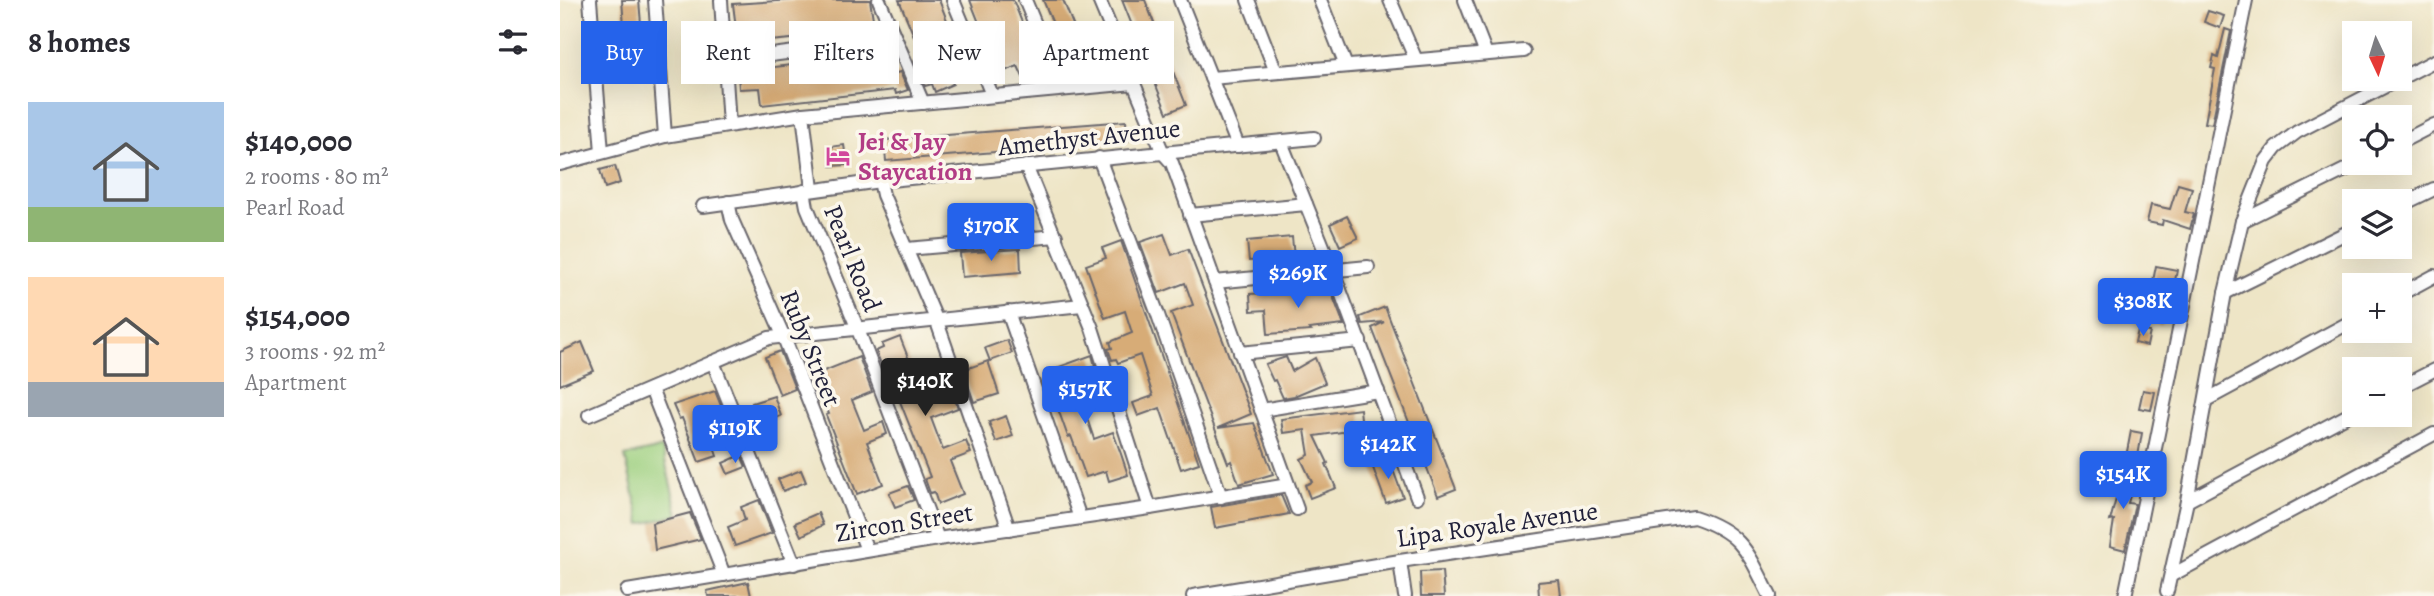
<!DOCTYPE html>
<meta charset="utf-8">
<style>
body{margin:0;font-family:Alegreya,serif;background:#f2f2f3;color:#2b2b33;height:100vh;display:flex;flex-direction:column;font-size:26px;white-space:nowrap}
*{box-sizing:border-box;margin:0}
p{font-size:23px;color:#7c7c81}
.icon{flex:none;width:38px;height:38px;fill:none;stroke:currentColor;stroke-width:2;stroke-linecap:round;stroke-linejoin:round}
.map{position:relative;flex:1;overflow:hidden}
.drawer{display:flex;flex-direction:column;background:#fff;width:560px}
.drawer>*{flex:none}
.top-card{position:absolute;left:21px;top:21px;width:665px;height:63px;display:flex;gap:14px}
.needle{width:46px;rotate:176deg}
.controls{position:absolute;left:1782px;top:21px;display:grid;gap:14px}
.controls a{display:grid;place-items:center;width:70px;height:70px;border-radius:0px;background:#fff;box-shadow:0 7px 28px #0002;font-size:35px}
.price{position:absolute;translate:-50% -60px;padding:0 16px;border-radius:7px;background:#2563eb;color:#fff;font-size:23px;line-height:46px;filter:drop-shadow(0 2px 4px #0008)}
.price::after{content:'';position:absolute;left:50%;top:42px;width:21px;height:16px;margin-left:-10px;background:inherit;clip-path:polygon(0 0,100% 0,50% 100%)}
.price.on{background:#222;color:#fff}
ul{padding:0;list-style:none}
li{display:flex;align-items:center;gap:21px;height:175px;padding:0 28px}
li span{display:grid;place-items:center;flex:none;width:196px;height:140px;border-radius:0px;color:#555}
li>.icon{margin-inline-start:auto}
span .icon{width:84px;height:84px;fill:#fffc;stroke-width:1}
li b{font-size:30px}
h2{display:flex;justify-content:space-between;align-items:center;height:84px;padding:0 28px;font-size:30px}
.pill{padding:0 24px;border-radius:0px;background:#fff;box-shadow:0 7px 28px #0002;font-size:24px;line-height:63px}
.pill.on{background:#2563eb;color:#fff}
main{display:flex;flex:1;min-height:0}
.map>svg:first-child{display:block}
</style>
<main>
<section class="drawer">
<h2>8 homes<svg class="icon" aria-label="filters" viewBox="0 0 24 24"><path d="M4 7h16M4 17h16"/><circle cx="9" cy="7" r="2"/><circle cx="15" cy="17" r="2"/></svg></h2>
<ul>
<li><span style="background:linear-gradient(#a9c7e8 75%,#8fb573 0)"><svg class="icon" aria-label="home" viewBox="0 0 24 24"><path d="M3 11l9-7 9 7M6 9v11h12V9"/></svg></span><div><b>$140,000</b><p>2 rooms · 80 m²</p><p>Pearl Road</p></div></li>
<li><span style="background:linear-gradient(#ffd9b3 75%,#9aa5b1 0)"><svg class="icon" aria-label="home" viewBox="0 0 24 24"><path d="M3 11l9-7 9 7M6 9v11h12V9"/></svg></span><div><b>$154,000</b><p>3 rooms · 92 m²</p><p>Apartment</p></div></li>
</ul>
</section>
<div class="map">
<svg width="1874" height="596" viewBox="0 0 1874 596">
<rect width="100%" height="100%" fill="#fbf7ec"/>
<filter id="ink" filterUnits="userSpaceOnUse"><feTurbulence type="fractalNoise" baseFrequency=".0143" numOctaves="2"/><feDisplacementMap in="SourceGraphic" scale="14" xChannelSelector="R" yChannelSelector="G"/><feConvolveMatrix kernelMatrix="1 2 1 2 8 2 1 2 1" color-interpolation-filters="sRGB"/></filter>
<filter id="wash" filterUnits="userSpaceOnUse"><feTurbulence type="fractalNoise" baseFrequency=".00686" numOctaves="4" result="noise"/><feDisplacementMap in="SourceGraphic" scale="28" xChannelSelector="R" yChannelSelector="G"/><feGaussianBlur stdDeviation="1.57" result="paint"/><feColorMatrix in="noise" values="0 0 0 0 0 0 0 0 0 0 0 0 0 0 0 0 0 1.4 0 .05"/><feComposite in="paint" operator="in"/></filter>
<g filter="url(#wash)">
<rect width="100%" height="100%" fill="#eee5c6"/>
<path fill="#9ed080" stroke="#60795e" stroke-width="2" d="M102 448 118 515 81 524 65 456Z"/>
<g id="blocks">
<g fill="#d7ac77">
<path d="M62 0H79L81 24 64 26Z"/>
<path d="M233 0H310L315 31 178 44 173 4Z"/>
<path d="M339 0H379L406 69 390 76 393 84 375 92 372 84 365 86 357 67 366 65Z"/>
<path d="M410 0H453L481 70 463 77 458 66 439 73Z"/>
<path d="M483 0H503L525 55 509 62Z"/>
<path d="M562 0H585L626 105 607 113Z"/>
<path d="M1648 11 1664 16 1660 28 1644 22Z"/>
<path d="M1665 29 1671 31 1652 124 1645 123 1655 69 1651 68 1654 56 1658 58Z"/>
<path d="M312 56 315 74H322V77L340 72 348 90 336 94 335 90 202 105 200 88 179 89 178 71Z"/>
<path d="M566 121 568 141 326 161 324 140Z"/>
<path d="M284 145 287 165 271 166 269 147Z"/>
<path d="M55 166 60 183 45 188 40 170Z"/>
<path d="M1618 184 1632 188 1625 212 1634 214 1630 229 1603 220 1602 225 1587 222 1591 205 1610 209Z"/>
<path d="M787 216 798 238 780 246 770 224Z"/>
<path d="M604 234 612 255 628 249 691 414 658 428 694 423 713 474 679 484 671 461 668 463 611 313 633 305 625 283 599 293 580 242Z"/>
<path d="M732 237 734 257 689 261 687 241Z"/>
<path d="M561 241 639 463 621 469 600 408 578 416 573 403 593 396 580 355 558 363 556 359 552 360 548 349 552 348 550 342 572 333 565 311 545 318 526 265 546 258 542 248Z"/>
<path d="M460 249 461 272 402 277 400 253Z"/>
<path d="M1596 266 1617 270 1612 297 1610 296 1601 325 1585 321Z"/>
<path d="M770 289 784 325 749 329 751 331 708 334 706 310 691 311 690 294Z"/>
<path d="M825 307 896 489 878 496 812 328 824 322 802 324 800 317Z"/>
<path d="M1578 330 1590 332 1587 346 1575 343Z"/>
<path d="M340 337 359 385 386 376 398 408 371 418 383 450 406 441 411 453 390 461 403 494 378 504 374 492 370 493 365 479 370 477 333 384 329 385 316 351 323 348 322 344Z"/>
<path d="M447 340 452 353 430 361 425 348Z"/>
<path d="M22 342 34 371 0 385V352Z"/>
<path d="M220 351 235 389 220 395 205 357Z"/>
<path d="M532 355 535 366 512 374 534 439 553 432 561 454 568 475 549 481 546 471 526 477 511 436 508 437 488 381 503 376 499 367Z"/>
<path d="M299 357 312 392 292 400 304 430 323 422 327 434 307 442 323 484 297 494 266 415 269 414 254 375Z"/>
<path d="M726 357 732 371 755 358 765 383 734 396 723 398 715 380 713 381 705 364Z"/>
<path d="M428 361 439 394 414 402 403 370Z"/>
<path d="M1583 390 1595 392 1591 410 1579 408Z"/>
<path d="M155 391 168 423 148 430 157 456 139 462 122 418 119 419 113 405Z"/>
<path d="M214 396 221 416 200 424 192 403Z"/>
<path d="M800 409 802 429 755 436 768 463 766 464 776 488 750 498 745 485 752 482 741 459 749 455 745 430 723 433 721 419Z"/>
<path d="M446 416 453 436 436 442 429 422Z"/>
<path d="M1571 431 1582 433 1576 468 1564 467Z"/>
<path d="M181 455 186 467 168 474 163 463Z"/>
<path d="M829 459 843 497 826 503 812 465Z"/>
<path d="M1564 469 1577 470 1568 503 1575 504 1565 550 1550 546 1554 520 1550 521Z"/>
<path d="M241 470 246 482 223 491 218 479Z"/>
<path d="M348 486 354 500 335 507 329 493Z"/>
<path d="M721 495 729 514 655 528 651 507Z"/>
<path d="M199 500 212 533 175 546 168 527 185 520 181 507Z"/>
<path d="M130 513 141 539 95 550 92 523Z"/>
<path d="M258 513 263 525 241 536 235 523Z"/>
<path d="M882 571 884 596H861L860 572Z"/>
<path d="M999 580 1001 596H979L978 582Z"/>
<path d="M188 582 191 596H148L147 591Z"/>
</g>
</g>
</g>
<g filter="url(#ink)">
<use href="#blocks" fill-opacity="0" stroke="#69666c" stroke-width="2"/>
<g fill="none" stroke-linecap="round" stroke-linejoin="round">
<g stroke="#69666c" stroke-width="16">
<g id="street">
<path d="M30 0 42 152"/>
<path d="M95 0 105 136"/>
<path d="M161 0 169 125"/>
<path d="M319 0 363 103"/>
<path d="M393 0 432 95"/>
<path d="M465 0 502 89"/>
<path d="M539 0 603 153 612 163 737 509"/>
<path d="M620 0 678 146"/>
<path d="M688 0 716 72"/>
<path d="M760 0 786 66"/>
<path d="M830 0 856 60"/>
<path d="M905 0 926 54"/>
<path d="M165 61 335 39"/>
<path d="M651 78 964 51"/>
<path d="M243 114 252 189"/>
<path d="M721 142 773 271 857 497"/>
<path d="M1839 143 1874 125"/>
<path d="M539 158 597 312 661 497"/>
<path d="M0 164 105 136 243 114 574 83"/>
<path d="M466 166 532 328 590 508"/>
<path d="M320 181 323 195 376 319 449 529"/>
<path d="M244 191 247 207 297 327 378 539"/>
<path d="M168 202 172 220 223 335 307 550"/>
<path d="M143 206 320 181 754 138"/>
<path d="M1839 206 1874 189"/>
<path d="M630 215 746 204"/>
<path d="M1682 221 1799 163"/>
<path d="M347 249 496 236"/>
<path d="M655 282 808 267"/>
<path d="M1665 293 1794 229"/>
<path d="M1839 295 1874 276"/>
<path d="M448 312 520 518"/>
<path d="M680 353 800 341"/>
<path d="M153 362 234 564"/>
<path d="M1839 388 1874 370"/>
<path d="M91 389 164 575"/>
<path d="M1646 400 1794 320"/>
<path d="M701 410 818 391"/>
<path d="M29 415 209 338 522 305"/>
<path d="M1627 501 1794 412"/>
<path d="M840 561 845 596"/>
<path d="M1612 575 1874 434"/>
<path d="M67 591 378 539 590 508 728 485"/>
<path d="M1607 591 1627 501 1665 293 1682 221 1706 161 1716 148 1737 132 1874 61"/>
<path d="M633 596 840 561 1134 517C1183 533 1188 553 1210 596"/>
<path d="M1565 596 1686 0"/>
</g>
</g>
<use href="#street" stroke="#fff" stroke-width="12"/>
</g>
</g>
<defs>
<g id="hotel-bare" transform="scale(1.89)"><path d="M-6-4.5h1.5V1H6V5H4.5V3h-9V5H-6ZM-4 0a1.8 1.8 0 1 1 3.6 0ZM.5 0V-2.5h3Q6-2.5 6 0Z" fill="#d1479c" stroke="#fbf7ec" stroke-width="2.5" paint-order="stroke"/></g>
</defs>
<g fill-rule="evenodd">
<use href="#hotel-bare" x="278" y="156"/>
</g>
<g text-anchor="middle" stroke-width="7" stroke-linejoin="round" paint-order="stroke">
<g font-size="26" fill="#22223b" stroke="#fbf7ec">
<text transform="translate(529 137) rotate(-6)" y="9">Amethyst Avenue</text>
<text transform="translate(293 258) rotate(68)" y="9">Pearl Road</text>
<text transform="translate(251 348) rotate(68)" y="9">Ruby Street</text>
<text transform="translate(344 522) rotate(-9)" y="9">Zircon Street</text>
<text transform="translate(937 524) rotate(-8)" y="9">Lipa Royale Avenue</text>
</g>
<g font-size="26" font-weight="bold" fill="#b23c85" stroke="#fbf7ec" text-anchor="start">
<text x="298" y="150">Jei &amp; Jay<tspan x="298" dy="30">Staycation</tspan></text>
</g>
</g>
</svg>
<div class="controls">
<a><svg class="needle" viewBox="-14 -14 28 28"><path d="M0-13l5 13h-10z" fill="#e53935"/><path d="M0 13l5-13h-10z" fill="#7c7c81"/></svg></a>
<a><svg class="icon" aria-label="locate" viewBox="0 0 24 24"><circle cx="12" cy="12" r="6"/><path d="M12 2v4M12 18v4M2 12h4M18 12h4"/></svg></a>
<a><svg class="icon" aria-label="layers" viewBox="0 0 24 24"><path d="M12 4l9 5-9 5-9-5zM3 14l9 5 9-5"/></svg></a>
<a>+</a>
<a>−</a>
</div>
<b class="price" style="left:431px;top:263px">$170K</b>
<b class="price" style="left:738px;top:310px">$269K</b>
<b class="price" style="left:1583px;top:338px">$308K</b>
<b class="price on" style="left:365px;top:418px">$140K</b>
<b class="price" style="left:525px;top:426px">$157K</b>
<b class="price" style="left:175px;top:465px">$119K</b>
<b class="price" style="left:828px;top:481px">$142K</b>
<b class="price" style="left:1563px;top:511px">$154K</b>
<div class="top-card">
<a class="pill on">Buy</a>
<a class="pill">Rent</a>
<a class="pill">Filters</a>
<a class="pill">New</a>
<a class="pill">Apartment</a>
</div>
</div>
</main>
